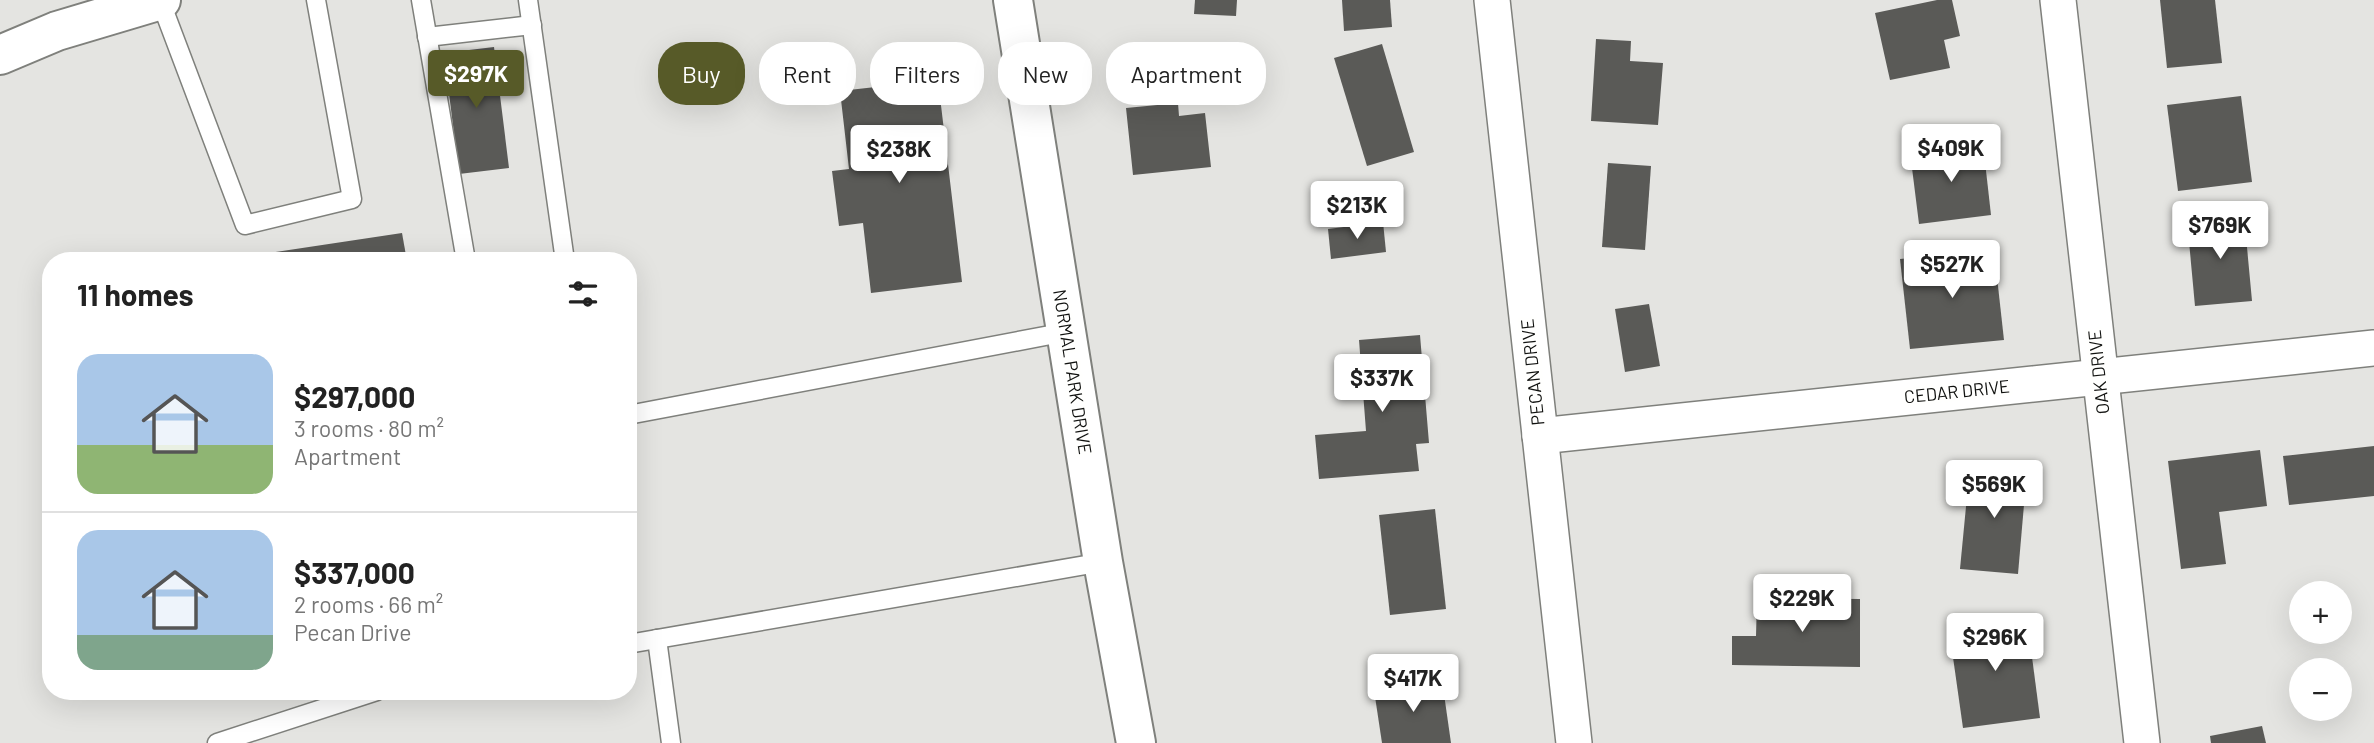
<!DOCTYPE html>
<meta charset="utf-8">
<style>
body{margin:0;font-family:Barlow,sans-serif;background:#f2f2f2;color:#222;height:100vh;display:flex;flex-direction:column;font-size:26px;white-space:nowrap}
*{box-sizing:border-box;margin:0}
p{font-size:23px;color:#767676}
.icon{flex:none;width:38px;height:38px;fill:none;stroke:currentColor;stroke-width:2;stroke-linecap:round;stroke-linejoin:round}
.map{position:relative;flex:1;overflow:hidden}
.drawer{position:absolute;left:42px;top:252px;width:595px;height:448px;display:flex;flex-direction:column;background:#fff;border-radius:28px;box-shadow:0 7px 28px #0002}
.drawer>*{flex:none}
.top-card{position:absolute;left:658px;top:42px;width:665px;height:63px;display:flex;gap:14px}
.fabs{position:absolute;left:2289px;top:581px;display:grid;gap:14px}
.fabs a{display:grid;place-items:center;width:63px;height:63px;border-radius:50%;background:#fff;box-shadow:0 7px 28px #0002;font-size:35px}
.price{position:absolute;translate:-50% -60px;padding:0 16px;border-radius:7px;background:#fff;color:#222;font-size:23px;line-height:46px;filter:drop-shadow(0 2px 4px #0008)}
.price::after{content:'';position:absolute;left:50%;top:42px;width:21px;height:16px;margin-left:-10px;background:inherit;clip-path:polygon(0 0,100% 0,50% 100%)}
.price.active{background:#575a28;color:#fff}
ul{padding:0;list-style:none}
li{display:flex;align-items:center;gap:21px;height:175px;padding:0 35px}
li+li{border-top:2px solid #e0e0e0}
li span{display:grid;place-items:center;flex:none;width:196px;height:140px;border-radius:21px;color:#555}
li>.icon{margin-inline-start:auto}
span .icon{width:84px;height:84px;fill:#fffc;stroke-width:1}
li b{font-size:30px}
h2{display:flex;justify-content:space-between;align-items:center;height:84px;padding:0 35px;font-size:30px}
.tag{padding:0 24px;border-radius:28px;background:#fff;box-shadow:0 7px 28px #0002;font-size:24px;line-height:63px}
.tag.active{background:#575a28;color:#fff}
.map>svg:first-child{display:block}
</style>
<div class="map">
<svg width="2374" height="743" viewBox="0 0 2374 743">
<rect width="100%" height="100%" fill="#e4e4e1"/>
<g fill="#5a5a57">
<path d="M1195 0H1237L1236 16 1194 14Z"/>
<path d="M1342 0H1390L1392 27 1344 31Z"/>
<path d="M1937 0H1952L1960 36 1944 40 1950 68 1890 80 1875 13Z"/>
<path d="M2160 0H2215L2222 63 2167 68Z"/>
<path d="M1596 39 1631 41 1630 61 1663 63 1658 125 1591 121Z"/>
<path d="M1382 44 1414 152 1367 166 1334 58Z"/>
<path d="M494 47 509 168 459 174 444 53Z"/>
<path d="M938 80 962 282 871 293 863 223 839 226 832 171 849 169 840 91Z"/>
<path d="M2241 96 2252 182 2178 191 2167 105Z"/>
<path d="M1178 103 1179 116 1205 113 1211 167 1133 175 1126 108Z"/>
<path d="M1983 144 1991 215 1919 224 1910 152Z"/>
<path d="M1608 163 1651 166 1645 250 1602 247Z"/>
<path d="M2244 215 2252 301 2195 306 2187 220Z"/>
<path d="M1383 222 1386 252 1331 259 1328 229Z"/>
<path d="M402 233 407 261H229V259Z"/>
<path d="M1994 250 2004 340 1910 349 1900 259Z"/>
<path d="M1649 304 1660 366 1625 372 1615 309Z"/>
<path d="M1420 335 1429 443 1416 444 1419 471 1319 479 1315 435 1366 431 1359 340Z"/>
<path d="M2374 446V496L2289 505 2283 456Z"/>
<path d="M2260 450 2267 506 2219 512 2226 564 2181 569 2168 461Z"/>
<path d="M1970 465 2027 470 2018 574 1960 569Z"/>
<path d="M1435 509 1446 609 1390 615 1379 515Z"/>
<path d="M1757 598 1860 599V667L1732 665V636H1756Z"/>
<path d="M2027 619 2040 718 1963 728 1949 629Z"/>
<path d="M1442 680 1451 743H1382L1374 690Z"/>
<path d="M2262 726 2266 743H2211L2210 736Z"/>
</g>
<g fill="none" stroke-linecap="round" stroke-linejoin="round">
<g stroke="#7f807c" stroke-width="21">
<g id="lane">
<path d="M160 0 245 225 352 199 316 0"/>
<path d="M421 0 466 261"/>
<path d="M528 0 565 261"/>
<path d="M427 37 532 25"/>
<path d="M628 415 1066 332"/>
<path d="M657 639 671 743"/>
<path d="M628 644 1103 562"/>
<path d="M217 743 377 691"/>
</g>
</g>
<g stroke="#7f807c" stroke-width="38">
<g id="street">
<path d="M1492 0 1574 743"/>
<path d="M2058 0 2142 743"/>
<path d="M1540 436 2374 348"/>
</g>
</g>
<g stroke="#7f807c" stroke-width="42">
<path id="secondary" d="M1013 0 1103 562 1136 743"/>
</g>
<g stroke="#7f807c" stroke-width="42">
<path id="primary" d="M0 55 57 31 161 0"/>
</g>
<use href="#lane" stroke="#fff" stroke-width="18"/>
<use href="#street" stroke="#fff" stroke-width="35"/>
<use href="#secondary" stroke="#fff" stroke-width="38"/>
<use href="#primary" stroke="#fff" stroke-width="38"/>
</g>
<g text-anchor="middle" stroke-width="7" stroke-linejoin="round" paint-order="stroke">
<g font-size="18" fill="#111210" stroke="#fffffe">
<text transform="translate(1072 372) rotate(81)" y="6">NORMAL PARK DRIVE</text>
<text transform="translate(1533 372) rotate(-96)" y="6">PECAN DRIVE</text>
<text transform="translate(2099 372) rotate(-96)" y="6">OAK DRIVE</text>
<text transform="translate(1957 392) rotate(-6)" y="6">CEDAR DRIVE</text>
</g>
</g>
</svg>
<div class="fabs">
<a>+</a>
<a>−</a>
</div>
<b class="price active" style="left:476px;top:110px">$297K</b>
<b class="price" style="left:1951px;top:184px">$409K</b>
<b class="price" style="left:899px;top:185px">$238K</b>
<b class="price" style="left:1357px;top:241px">$213K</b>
<b class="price" style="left:2220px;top:261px">$769K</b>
<b class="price" style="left:1952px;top:300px">$527K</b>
<b class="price" style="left:1382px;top:414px">$337K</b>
<b class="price" style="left:1994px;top:520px">$569K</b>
<b class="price" style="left:1802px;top:634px">$229K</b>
<b class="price" style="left:1995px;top:673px">$296K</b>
<b class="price" style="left:1413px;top:714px">$417K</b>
<div class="top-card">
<a class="tag active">Buy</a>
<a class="tag">Rent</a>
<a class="tag">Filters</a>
<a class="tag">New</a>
<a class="tag">Apartment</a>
</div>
<section class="drawer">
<h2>11 homes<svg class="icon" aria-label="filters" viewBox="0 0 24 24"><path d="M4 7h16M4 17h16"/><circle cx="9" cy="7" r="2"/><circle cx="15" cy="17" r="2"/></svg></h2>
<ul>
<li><span style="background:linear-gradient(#a9c7e8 65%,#8fb573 0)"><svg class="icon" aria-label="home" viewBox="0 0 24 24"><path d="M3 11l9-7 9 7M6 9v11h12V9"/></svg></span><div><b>$297,000</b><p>3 rooms · 80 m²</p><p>Apartment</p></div></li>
<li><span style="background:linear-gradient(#a9c7e8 75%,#7fa58c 0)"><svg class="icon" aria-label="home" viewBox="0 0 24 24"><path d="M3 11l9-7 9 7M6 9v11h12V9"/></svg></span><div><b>$337,000</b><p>2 rooms · 66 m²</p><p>Pecan Drive</p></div></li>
</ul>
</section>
</div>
